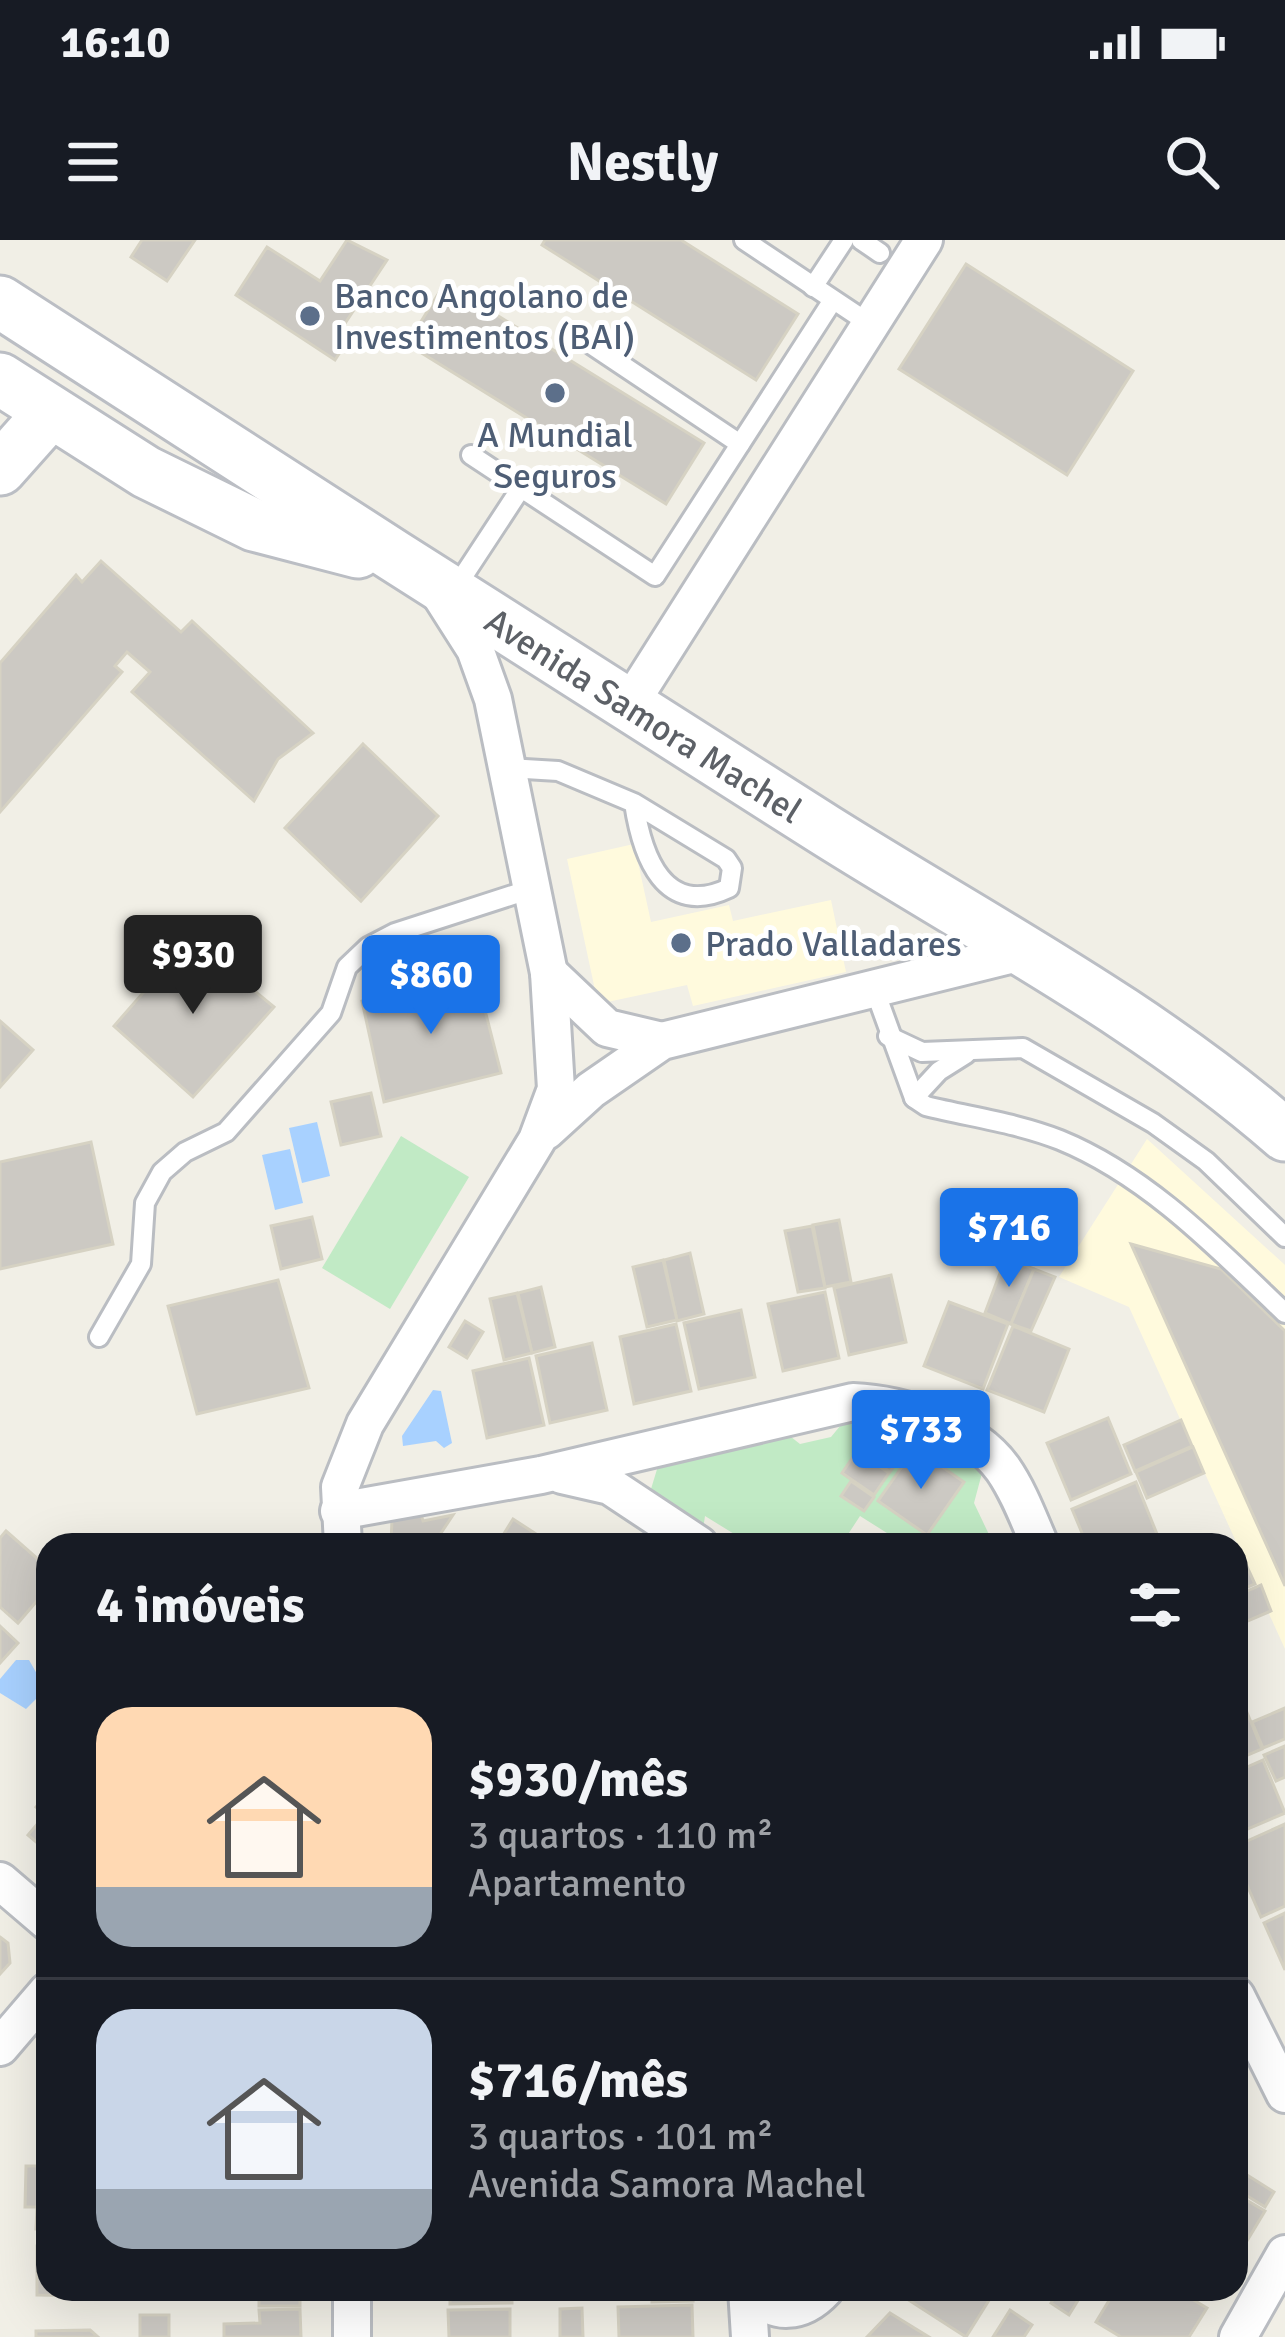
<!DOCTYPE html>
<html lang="pt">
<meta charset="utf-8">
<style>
body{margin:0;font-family:Signika,sans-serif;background:#20242c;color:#f1f3f6;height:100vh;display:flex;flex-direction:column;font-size:45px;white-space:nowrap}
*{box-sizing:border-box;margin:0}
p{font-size:39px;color:#9ea1a6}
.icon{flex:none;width:66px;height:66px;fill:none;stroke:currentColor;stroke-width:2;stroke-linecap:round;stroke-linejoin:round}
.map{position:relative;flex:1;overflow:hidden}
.panel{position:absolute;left:36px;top:1293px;width:1212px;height:768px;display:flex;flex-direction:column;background:#171b24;border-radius:36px;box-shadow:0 12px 48px #0002}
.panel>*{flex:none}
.price{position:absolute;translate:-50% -102px;padding:0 27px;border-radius:12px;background:#1a73e8;color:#fff;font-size:39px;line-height:78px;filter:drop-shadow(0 3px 6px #0008)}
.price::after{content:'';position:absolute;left:50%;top:72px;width:36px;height:27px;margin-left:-18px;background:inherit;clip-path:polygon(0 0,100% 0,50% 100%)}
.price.active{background:#222;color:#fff}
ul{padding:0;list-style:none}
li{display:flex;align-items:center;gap:36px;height:300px;padding:0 60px}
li+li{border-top:3px solid #363941}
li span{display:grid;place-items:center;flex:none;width:336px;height:240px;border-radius:36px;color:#555}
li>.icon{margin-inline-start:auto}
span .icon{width:144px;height:144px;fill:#fffc;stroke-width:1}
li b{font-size:51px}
h2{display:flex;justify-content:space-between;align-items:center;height:144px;padding:0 60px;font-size:51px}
.status{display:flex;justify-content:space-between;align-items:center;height:84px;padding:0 60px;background:#171b24;direction:ltr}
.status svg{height:33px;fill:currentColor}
header{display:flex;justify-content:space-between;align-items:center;height:156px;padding:0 60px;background:#171b24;font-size:54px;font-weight:700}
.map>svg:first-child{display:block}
</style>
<div class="status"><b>16:10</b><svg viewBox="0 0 49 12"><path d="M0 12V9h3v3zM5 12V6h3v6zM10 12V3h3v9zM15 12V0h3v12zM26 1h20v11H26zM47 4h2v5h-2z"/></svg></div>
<header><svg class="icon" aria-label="menu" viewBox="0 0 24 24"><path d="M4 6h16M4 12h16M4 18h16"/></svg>Nestly<svg class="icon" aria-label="search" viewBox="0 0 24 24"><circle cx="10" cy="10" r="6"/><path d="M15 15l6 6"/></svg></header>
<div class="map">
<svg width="1285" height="2097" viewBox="0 0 1285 2097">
<rect width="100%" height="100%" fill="#f1efe6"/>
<g fill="#fffadd">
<path d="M634 604 651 682 729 665 733 681 831 660 846 732 693 766 687 745 598 764 567 619Z"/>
<path d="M1147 899 1285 1025V1409L1129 1067 1059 1037Z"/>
</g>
<g fill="#c1eac5">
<path d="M401 896 469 937 390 1069 322 1028Z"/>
<path d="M880 1178 971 1218 982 1233 974 1263 994 1305H906L860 1276 841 1305H752L705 1276 703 1289 727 1305H722L659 1265 651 1249 658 1226 786 1193 800 1204 831 1197 845 1180Z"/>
</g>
<g fill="#a8d1ff">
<path d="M317 882 330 936 302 943 289 888Z"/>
<path d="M290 909 303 963 275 970 262 915Z"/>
<path d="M433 1150 441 1151 452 1203 444 1208 436 1201 403 1206 402 1196Z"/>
<path d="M16 1420H29L37 1434V1458L26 1469 0 1453V1439Z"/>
</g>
<g fill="#ccc9c3" stroke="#d6d2c3" stroke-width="3">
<path d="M142 0H195L167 41 131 17Z"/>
<path d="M347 0 387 20 336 97 346 103 335 120 236 55 267 7 320 41Z"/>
<path d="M545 0H681L798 74 756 140 542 5Z"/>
<path d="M966 24 1133 131 1067 235 899 129Z"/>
<path d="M445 43 704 203 666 264 407 104Z"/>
<path d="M101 321 181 392 192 381 313 493 278 519 254 561 132 452 150 432 127 412 115 426 122 432 0 572V423L76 335 82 342Z"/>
<path d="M363 504 438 576 361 661 285 588Z"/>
<path d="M191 698 274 767 193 857 114 786Z"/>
<path d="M475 731 501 833 384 862 362 761Z"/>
<path d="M0 781 33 810 0 847Z"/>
<path d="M371 853 381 896 341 905 331 862Z"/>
<path d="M91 902 113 1004 0 1029V922Z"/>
<path d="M312 977 322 1019 281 1029 271 986Z"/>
<path d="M839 980 851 1042 825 1047 813 985Z"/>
<path d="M812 986 825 1048 798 1052 785 991Z"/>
<path d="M1131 1004 1221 1029 1285 1091V1346Z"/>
<path d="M690 1013 704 1074 677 1081 664 1020Z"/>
<path d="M1006 1017 1034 1029 1011 1084 985 1073Z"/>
<path d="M663 1020 677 1080 647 1087 633 1027Z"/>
<path d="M1034 1029 1055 1037 1031 1091 1011 1084Z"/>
<path d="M891 1035 906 1102 849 1115 834 1048Z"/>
<path d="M278 1040 309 1148 197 1174 168 1066Z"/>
<path d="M541 1047 555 1107 532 1113 518 1053Z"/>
<path d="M825 1052 839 1118 783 1131 768 1064Z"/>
<path d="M517 1053 532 1113 504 1120 490 1059Z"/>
<path d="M949 1062 1008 1084 983 1149 924 1126Z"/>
<path d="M741 1070 755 1137 699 1149 684 1083Z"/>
<path d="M465 1081 483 1092 467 1118 449 1107Z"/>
<path d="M676 1084 691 1151 634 1164 620 1097Z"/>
<path d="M1013 1086 1069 1109 1044 1172 987 1150Z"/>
<path d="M592 1103 607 1170 550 1183 536 1116Z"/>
<path d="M529 1118 544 1185 487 1198 473 1131Z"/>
<path d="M1108 1178 1131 1234 1071 1260 1047 1203Z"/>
<path d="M1181 1180 1192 1206 1135 1231 1124 1205Z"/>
<path d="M887 1196 906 1210 890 1232 872 1219Z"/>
<path d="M1193 1207 1204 1233 1147 1258 1136 1232Z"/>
<path d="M915 1208 964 1242 927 1295 878 1261Z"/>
<path d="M857 1211 889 1233 874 1255 842 1233Z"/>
<path d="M851 1241 874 1257 864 1271 841 1256Z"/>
<path d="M1136 1242 1159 1299 1145 1305H1087L1072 1269Z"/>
<path d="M420 1271 423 1281 453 1275 433 1305H391L392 1278Z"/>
<path d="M513 1279 553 1305H497Z"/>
<path d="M6 1291 48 1328V1348L18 1383 0 1367V1298Z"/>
<path d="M1243 1318 1255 1344 1236 1352V1321Z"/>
<path d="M1261 1345 1271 1371 1236 1386V1356Z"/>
<path d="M0 1386 18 1403 0 1423Z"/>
<path d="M1239 1453 1262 1509 1236 1520V1454Z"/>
<path d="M1285 1468V1499L1263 1508 1252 1482Z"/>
<path d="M1285 1506V1537L1276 1541 1264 1515Z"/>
<path d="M1263 1520 1285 1573 1236 1594V1532Z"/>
<path d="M48 1552V1612L28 1595 45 1575 36 1567Z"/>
<path d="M1285 1584V1666L1261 1677 1236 1620V1606Z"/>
<path d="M1285 1673V1730L1264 1683Z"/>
<path d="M0 1697 8 1703 10 1723 0 1734Z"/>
<path d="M26 1926H48V1989H36L37 1967H25Z"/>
<path d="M1236 1928 1274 1952 1265 1967 1236 1949Z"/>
<path d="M1236 1954 1265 1971 1236 2019Z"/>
<path d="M37 2006H48V2049H101L97 2056 37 2055Z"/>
<path d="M224 2049H300V2066H259V2052Z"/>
<path d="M450 2049H512V2063L450 2064Z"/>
<path d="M652 2049H692L693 2061 652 2062Z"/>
<path d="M901 2049H996L966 2097 898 2053Z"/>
<path d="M1059 2049H1085L1069 2075 1051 2063Z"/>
<path d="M1116 2049H1175L1207 2068 1189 2097H1121L1096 2082Z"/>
<path d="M692 2065 693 2097H619L618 2067Z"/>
<path d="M582 2068 583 2097H560V2069Z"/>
<path d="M300 2069 301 2097H224V2084L260 2083 259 2070Z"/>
<path d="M510 2069V2097H449L448 2070Z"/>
<path d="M1010 2070 1032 2085 1024 2097H993Z"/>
<path d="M890 2073 929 2097H867Z"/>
<rect x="140" y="2075" width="29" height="22"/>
<path d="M90 2090 98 2097H36V2091Z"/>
</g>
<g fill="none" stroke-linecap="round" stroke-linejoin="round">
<g stroke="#babdc2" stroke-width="24">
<g id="lane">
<path d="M744 0 870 84"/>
<path d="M861 0 880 13"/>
<path d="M813 47 844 0"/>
<path d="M592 105 740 204"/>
<path d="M471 215 655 336 833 60"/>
<path d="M454 350 521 248"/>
<path d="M508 528 558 531 634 563 726 619 732 628 729 648C664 679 642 616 634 563"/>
<path d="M874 748 914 858 926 866C970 877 1017 883 1060 900 1148 936 1218 1009 1285 1073"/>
<path d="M888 796 922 812 1023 808 1153 883 1206 921 1285 997"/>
<path d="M914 858 939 831 966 814"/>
<path d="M99 1097 141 1024 145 963 162 932 185 912 226 892 331 773 347 727 368 707 395 693 528 650"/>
</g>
</g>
<g stroke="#babdc2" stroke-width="42">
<g id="street">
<path d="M629 465 924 0"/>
<path d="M549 733 607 788 662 801"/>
<path d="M546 891 591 850 662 801 1022 712"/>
<path d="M562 1235 610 1246 699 1305"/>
<path d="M339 1271 541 1235 853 1162C903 1164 973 1187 1003 1229 1019 1252 1029 1280 1040 1305"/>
<path d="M343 1305 340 1247 365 1184 537 900 556 849 549 733 493 459 475 409 440 354"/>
<path d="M0 1641 48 1682"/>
<path d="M1236 1756 1285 1854"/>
<path d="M0 1807 48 1751"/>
<path d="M352 2049V2097"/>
<path d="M747 2049 750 2097"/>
<path d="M753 2049C772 2078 803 2073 825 2049"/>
<path d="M1238 2097 1285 2014"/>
</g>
</g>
<g stroke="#bbbec4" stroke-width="57">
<g id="secondary">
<path id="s1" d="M0 62C274 240 549 415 825 590 979 687 1148 775 1285 895"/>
<path d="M0 139 146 232 254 285 358 312"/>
<path d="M0 229 49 174"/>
</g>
</g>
<use href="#lane" stroke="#fff" stroke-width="18"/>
<use href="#street" stroke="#fff" stroke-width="36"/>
<use href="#secondary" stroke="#fff" stroke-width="51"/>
</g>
<g fill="#5c6f8a" stroke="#fff" stroke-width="4.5">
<circle cx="310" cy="76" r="12"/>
<circle cx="555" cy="153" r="12"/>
<circle cx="681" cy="703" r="12"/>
</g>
<g text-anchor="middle" stroke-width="10" stroke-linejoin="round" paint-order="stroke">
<g font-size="36" fill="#4e5e75" stroke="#fff" text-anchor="start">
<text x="334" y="68">Banco Angolano de<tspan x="334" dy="41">Investimentos (BAI)</tspan></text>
<text x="555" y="207" text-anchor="middle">A Mundial<tspan x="555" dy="41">Seguros</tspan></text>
<text x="705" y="716">Prado Valladares</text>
</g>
<g font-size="36" fill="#5d6167" stroke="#fff">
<text dy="13" stroke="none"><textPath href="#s1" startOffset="765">Avenida Samora Machel</textPath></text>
</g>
</g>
</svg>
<b class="price active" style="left:193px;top:777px">$930</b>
<b class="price" style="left:431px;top:797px">$860</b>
<b class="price" style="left:1009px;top:1050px">$716</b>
<b class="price" style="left:921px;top:1252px">$733</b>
<section class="panel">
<h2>4 imóveis<svg class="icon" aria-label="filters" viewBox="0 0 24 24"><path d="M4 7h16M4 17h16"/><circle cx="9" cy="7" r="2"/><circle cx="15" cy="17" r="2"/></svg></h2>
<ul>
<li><span style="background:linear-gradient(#ffd9b3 75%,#9aa5b1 0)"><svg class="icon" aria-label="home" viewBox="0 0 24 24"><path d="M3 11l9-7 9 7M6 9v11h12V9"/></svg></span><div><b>$930/mês</b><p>3 quartos · 110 m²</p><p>Apartamento</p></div></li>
<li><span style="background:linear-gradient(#c9d6e8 75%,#9aa5b1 0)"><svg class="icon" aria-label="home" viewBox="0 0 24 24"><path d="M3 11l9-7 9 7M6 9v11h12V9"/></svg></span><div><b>$716/mês</b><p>3 quartos · 101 m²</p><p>Avenida Samora Machel</p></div></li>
</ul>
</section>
</div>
